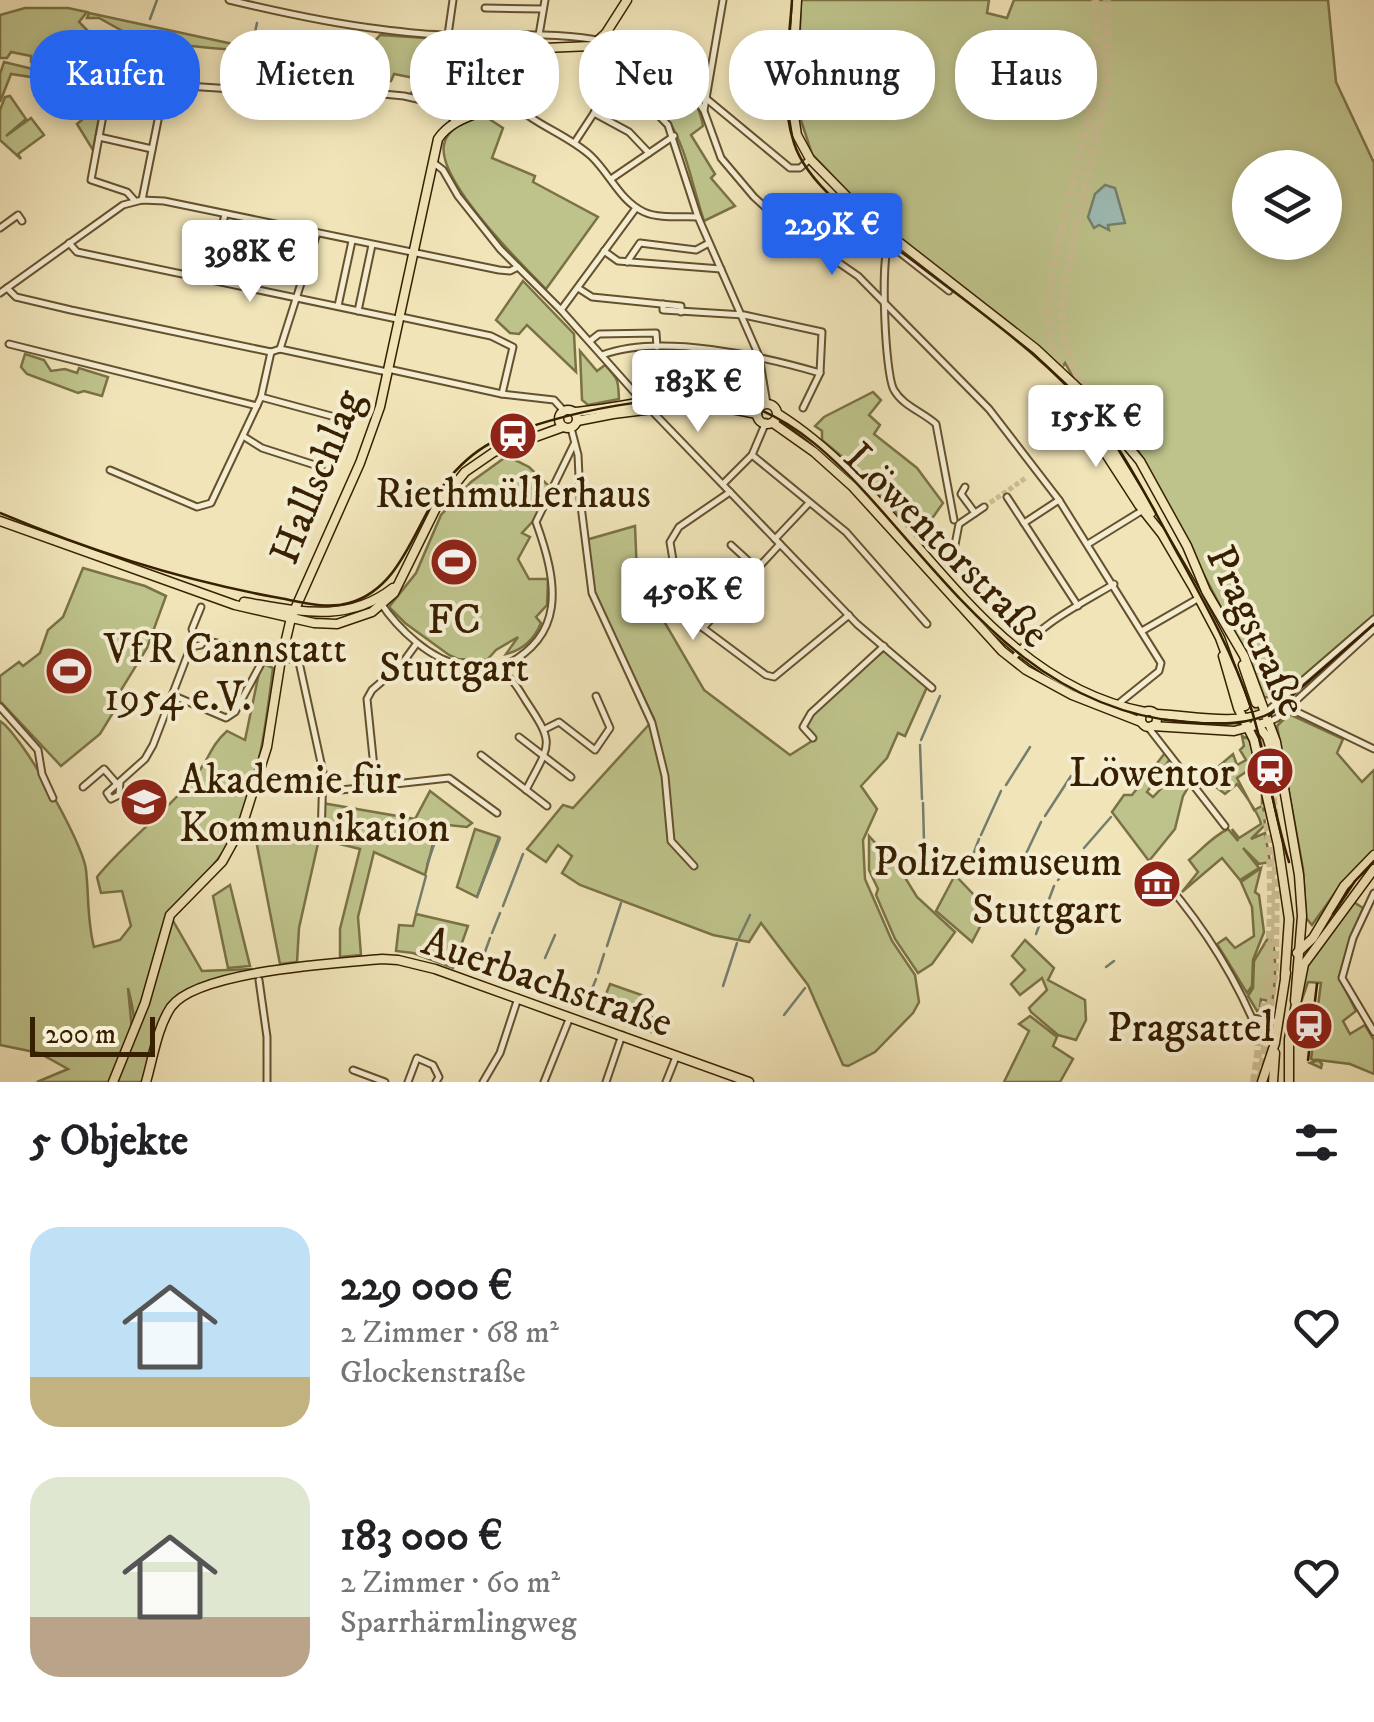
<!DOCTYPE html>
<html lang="de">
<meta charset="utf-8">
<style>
body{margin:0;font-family:"IM FELL DW Pica",serif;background:#f2f2f2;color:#202124;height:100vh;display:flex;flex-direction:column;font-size:38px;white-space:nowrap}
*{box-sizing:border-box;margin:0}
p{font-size:32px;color:#757577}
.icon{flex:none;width:55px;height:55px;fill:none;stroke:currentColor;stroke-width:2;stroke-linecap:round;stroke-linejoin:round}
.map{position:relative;height:1082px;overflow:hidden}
.sheet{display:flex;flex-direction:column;background:#fff;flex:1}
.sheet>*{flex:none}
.hud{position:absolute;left:30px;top:30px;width:1315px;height:90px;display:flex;gap:20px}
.tools{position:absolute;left:1232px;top:150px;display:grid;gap:20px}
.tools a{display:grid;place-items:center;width:110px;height:110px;border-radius:50%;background:#fff;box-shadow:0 5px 15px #0003;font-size:50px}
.scale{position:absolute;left:30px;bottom:25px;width:125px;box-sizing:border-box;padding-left:10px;border:5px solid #372000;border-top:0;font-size:28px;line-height:35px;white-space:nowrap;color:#372000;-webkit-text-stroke:8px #f5edd1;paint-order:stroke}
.price{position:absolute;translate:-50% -85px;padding:0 22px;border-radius:10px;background:#fff;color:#222;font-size:32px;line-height:65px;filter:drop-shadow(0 2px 5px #0008)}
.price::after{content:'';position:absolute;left:50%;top:60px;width:30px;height:22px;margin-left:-15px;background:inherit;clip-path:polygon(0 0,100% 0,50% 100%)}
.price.current{background:#2563eb;color:#fff}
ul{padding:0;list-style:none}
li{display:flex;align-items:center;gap:30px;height:250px;padding:0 30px}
li span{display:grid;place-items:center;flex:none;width:280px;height:200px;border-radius:30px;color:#555}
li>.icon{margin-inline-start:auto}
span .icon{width:120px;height:120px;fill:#fffc;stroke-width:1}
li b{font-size:42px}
h2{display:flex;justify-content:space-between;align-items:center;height:120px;padding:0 30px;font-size:42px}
.tag{padding:0 35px;border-radius:40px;background:#fff;box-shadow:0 5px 15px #0003;font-size:35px;line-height:90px}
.tag.current{background:#2563eb;color:#fff}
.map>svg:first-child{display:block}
</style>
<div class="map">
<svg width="1374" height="1082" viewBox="0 0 1374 1082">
<rect width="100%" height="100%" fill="#f0e4b8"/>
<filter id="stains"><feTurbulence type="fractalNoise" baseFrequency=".002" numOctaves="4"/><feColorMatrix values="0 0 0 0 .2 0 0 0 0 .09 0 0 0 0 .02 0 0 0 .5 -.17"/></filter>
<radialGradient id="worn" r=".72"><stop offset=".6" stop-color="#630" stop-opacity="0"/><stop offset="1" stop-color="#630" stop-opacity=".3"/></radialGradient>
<g fill="#bec38b" stroke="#7a7246" stroke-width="2.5" fill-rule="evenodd">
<path d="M801 0H989L987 13 1007 18 1014 0H1328L1336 82 1374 163V616L1280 698 1264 697 1253 668 1139 452 1103 403 1077 384 1065 363 1062 368 874 219 812 154 797 108ZM1250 168H1325V242H1250Z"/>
<path d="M25 8H68L87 12 79 22 89 32 83 43 77 40 82 47 81 70 89 79 60 67 31 62V56L11 52 7 58H0V15Z"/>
<path d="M89 13 233 44 303 48 374 42 380 35 441 39 428 47 426 68H423L428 72 430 66 439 81 451 84C470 73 484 68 506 71L514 83 509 92 497 98 506 94 507 88 499 78 457 88 439 87 437 97 436 87 425 85 429 78 423 85 426 90H434V97L412 92 418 87 419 79 394 74 391 81H378L375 46C303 56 231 52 158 42L147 40 138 33 144 43 99 18H87Z"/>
<path d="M537 52 538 60 555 58 557 78 541 82 526 80 530 70 537 68 538 61 534 68 528 67 525 75C497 49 479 62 448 73L441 67 443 61 451 57Z"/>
<path d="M4 62 37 70V78L104 90 93 150 77 124 84 118 61 88 50 95 37 78 11 74 0 102V74Z"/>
<path d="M605 63 654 80 670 91 681 82C693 95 700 109 703 126L691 135 715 174 711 178 735 206 704 221C682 154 682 97 602 79Z"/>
<path d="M10 96 26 119 6 136 31 118 44 135 18 154 21 159 0 140V110L5 97Z"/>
<path d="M483 115 503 128 492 158 535 176 533 182 598 217 546 289C522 265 431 176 445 141 451 125 469 121 483 115Z"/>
<path d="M523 281 574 334 576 372 527 325 519 334 510 333 496 320Z"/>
<path d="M580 351 597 371 605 365C619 380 618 380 619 399L588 405 582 400Z"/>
<path d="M25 354 44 360 51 371 65 369 77 373 79 368 108 377 102 396 84 391 78 393 27 374 21 367Z"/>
<path d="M873 392 881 400 869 415 880 425 874 434 917 468 943 503 919 537 847 461 822 440V431L815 426 824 417Z"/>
<path d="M507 456 529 467 551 488 535 519 522 533 530 537 518 559 529 579H548L547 605 536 617 541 623C534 640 523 650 506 654L518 637 496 650 487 660 458 659 449 655 405 623 389 607 416 573 441 515 471 482Z"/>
<path d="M635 526 637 575 704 690 790 755 812 741 805 724 820 703 886 649 927 687 905 736 898 733 887 758 861 786 877 809 863 840 865 879 892 941 915 975 919 1002 913 1013 875 1052 848 1066 843 1065 808 985 761 923 749 942 713 935 580 885 562 873 572 856 558 845 546 862 527 849 563 805 573 808 654 719 594 593 586 540Z"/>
<path d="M83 568 145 586 166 596 147 648 110 708 114 711 100 734 61 766 0 701V676L19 662 23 666 40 653 48 630 63 617Z"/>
<path d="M264 664 273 668C267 717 257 800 230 842 213 869 191 890 168 912L202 971 252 969 253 972C160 991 169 994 143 1082H116C134 1041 140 1033 128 988L132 1030 109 1082H37L68 1069 39 1053 0 1045V721C21 734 83 842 86 870 89 897 87 920 94 947L120 940 131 926 122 891 101 893 97 877C127 840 167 812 196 775 209 760 210 746 227 731L245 740 260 668Z"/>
<path d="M1289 714 1343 739 1337 753 1362 782 1374 770V850L1337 890 1312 925 1306 918 1303 869 1277 726Z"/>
<path d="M1242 736 1249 739 1256 765 1237 778 1254 810 1262 806V794L1265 825 1251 839 1265 833 1270 862 1259 864 1243 848 1259 868 1240 880 1222 858 1182 892 1198 872 1189 860C1201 850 1213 836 1228 829L1238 841 1232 829 1239 838 1261 824C1259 813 1245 795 1237 784L1225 794 1216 787 1227 778 1219 766 1233 754 1237 765 1246 760 1240 750 1244 746Z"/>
<path d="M1165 753 1170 759 1147 792 1153 797 1179 770 1190 784 1183 796 1175 829 1149 861 1112 812 1124 795H1132Z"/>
<path d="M430 791 472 823 467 827 438 824 425 875 374 852 358 917 361 955 340 957V929L360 849 319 839 299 928 297 962 280 964 255 835 289 832 320 836 322 803 415 819Z"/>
<path d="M475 829 499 837 477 897 457 887Z"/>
<path d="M869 836 901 871 917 897 955 932 932 964 918 973 895 939 876 895 878 889 869 870Z"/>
<path d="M1261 868 1255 892 1259 895 1264 932 1253 960 1252 986 1247 993 1217 944 1226 938 1235 948 1254 936 1252 907 1241 882Z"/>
<path d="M955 875 976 897 991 906 972 942 936 911Z"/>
<path d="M230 885 250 966 228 968 213 896Z"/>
<path d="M1352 901 1363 908 1339 977 1356 1011 1343 1021 1350 1034 1365 1025 1374 1040V1074L1350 1064 1318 1060 1322 1064 1321 1068 1310 1063 1316 1061 1311 1059 1321 983 1308 982 1298 1011 1304 970Z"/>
<path d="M416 914 468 926 453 968 413 953 396 951 399 925 413 926Z"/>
<path d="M1271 933C1277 957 1276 983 1271 1008H1267L1268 1001 1261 999 1260 1006 1264 1008 1257 1011 1248 996 1253 988 1254 961Z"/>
<path d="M1025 940 1054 968 1048 980 1085 1000 1086 1020 1076 1040 1058 1035 1031 1012 1029 1008 1047 990 1042 978 1020 995 1011 984 1025 970 1012 956Z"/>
<path d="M610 984 653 999 647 1015 656 1019 651 1032 620 1021 624 1011 614 998 606 994Z"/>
<path d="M1030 1016 1057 1037 1053 1046 1073 1059 1060 1082H1004L1029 1031 1019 1024Z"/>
</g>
<path fill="#9dbdb7" stroke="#747e6e" stroke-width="2.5" d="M1105 185 1115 188 1125 223 1108 225 1109 230 1099 225 1094 228 1088 217 1095 194Z"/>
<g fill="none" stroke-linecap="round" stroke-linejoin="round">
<g stroke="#747e6e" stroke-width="2.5">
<path d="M150 19 157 0"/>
<path d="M254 37 257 23"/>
<path d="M296 74 297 56"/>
<path d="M611 629 653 718"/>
<path d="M921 740 940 696"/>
<path d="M920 745 922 799"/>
<path d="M1006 785 1030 747"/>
<path d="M923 803 924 842"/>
<path d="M1045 816 1071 776"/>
<path d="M981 835 1001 791"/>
<path d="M1084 848 1111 817"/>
<path d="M1023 860 1041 822"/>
<path d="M427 865 441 824"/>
<path d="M965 876 979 839"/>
<path d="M1058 880 1079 854"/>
<path d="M477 897 500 838"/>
<path d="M503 906 523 854"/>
<path d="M416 913 426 876"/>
<path d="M492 933 500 913"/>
<path d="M1036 934 1054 886"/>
<path d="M739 938 750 915"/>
<path d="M607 946 621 903"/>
<path d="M545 958 555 935"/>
<path d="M481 963 490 938"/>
<path d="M1106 967 1114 961"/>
<path d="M598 973 604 954"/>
<path d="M723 986 737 943"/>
<path d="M584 1009 596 979"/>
<path d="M784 1015 805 988"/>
</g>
<path stroke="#cbbd93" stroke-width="5" stroke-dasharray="5 2.5" stroke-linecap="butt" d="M984 507 1027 477"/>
<g stroke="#cbbd93" stroke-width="8" stroke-dasharray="8 4" stroke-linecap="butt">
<path d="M1095 0C1105 74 1081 147 1065 218 1054 263 1041 307 1054 353 1064 384 1083 406 1101 431"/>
<path d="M1091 398C1070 367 1060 335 1062 297L1107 85V0"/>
<path d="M1256 703 1269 760 1275 819"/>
<path d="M1261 1078 1275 969 1276 853"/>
<path d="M1254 1082C1268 989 1278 897 1265 804"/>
</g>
<g stroke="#65512e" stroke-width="9">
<g id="minor">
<path d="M229 0C279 12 329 23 379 29 402 32 425 35 448 35 522 37 623 23 683 78"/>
<path d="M485 8 543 9"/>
<path d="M448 35 453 0"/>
<path d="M539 35 545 0"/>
<path d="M683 79 704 111 721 158 754 197 787 227 858 276 989 409 1059 500 1161 663 1159 671 1118 704"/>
<path d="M691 86 790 168H800L810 159"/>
<path d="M509 98C530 124 566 133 591 156 610 174 620 201 644 212 659 219 682 216 698 217"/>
<path d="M162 100 177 88 187 86 247 90 278 84 404 96 439 104 455 121"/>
<path d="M704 110 723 0"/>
<path d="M594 113 629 132 649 153"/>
<path d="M99 137 152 149"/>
<path d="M575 142 594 113 605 83 638 94 668 125 698 217 759 356 767 404"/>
<path d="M434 163 443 170 458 196 500 249 561 310 643 402"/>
<path d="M611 179 674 136"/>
<path d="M142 200 162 100"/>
<path d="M135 201 127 192 91 180 107 94 113 88 162 100"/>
<path d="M0 228 18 215 22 221"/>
<path d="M69 243 77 252 397 319"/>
<path d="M217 250 225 214"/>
<path d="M604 251 618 261 721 269"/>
<path d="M627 262 640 243 696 250 709 243"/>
<path d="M7 288 16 297 71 310 271 352 280 349"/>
<path d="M578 288 592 297 681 306V312"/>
<path d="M949 291 889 244C880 259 885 375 894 390 903 406 923 412 936 424L954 520"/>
<path d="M0 293 123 205 142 200 164 201 499 270 510 271 518 267"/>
<path d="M663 304V310L744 315 822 332 820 373 803 408"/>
<path d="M338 306 352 241"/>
<path d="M561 310 636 208"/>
<path d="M358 311 372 245"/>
<path d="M401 317 491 336 513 347 502 394"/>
<path d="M590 341 599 334 656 333 657 347"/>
<path d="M9 344 257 406"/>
<path d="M280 349 317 233"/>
<path d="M280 349 387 372"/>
<path d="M602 355C660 333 762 356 820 373"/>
<path d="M388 369 502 394 554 400 564 411"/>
<path d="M261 397 335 417"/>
<path d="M651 410 857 624 932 688"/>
<path d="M571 428 578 455 580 498 592 593 652 723 665 776 671 841 694 866"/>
<path d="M243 436 262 448 321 467"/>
<path d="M752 455 846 532 927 624"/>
<path d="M110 470 197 507 211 503 261 397 271 352"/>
<path d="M723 484 752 455 766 422"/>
<path d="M965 487 961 494 975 513"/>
<path d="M730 492 679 527 670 542 674 566 703 628 766 675 774 677 849 615"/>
<path d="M1007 497 1024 523"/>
<path d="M1059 500 1024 523 1078 606"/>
<path d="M775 539 809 503"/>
<path d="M1088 544 1143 510"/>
<path d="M731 545 756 568"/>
<path d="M954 550 959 524 984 507"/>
<path d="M380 602C398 629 430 660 464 666 476 668 491 665 501 672 513 678 519 690 526 701 556 746 550 743 526 790"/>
<path d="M703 628 780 544"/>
<path d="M1142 631 1199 598"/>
<path d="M195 637 192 629 201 607"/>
<path d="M190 647 201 645 205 638"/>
<path d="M1013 659C1036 626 1079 605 1114 584"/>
<path d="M497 669C568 639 558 583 536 522L574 444"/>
<path d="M172 695 226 718 235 712 264 658 281 656 299 662 323 772 321 837 289 832 257 835"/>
<path d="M0 707 38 750 42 774 53 798"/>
<path d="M1289 708 1374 749"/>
<path d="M1265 713 1374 619"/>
<path d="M1269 722 1277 718 1374 629"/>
<path d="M1148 727 1225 826"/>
<path d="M545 729 559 722 595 750 610 728 596 696"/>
<path d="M519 737 571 777"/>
<path d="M813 738 803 727 811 713 884 646"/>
<path d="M481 755 547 806"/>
<path d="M120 782 119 795 111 799 107 793 145 759 153 745 194 638 230 646"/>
<path d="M83 787 104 769 117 784"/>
<path d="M376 787 367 699 372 690 401 665 417 643"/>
<path d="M341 790 449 778 497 813"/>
<path d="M1150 865C1192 910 1227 962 1252 1018L1278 1022"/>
<path d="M1374 893 1353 938 1342 978 1374 1032"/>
<path d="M259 980 267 1037V1082"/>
<path d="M353 1070 385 1082"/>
<path d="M408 1082 417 1058 433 1065 439 1077 436 1082"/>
<path d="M483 1082 500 1053 518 998"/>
<path d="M544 1082 570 1017"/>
<path d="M606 1082 622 1035"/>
<path d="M666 1082 676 1057"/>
</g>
</g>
<g stroke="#372000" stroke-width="11">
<g id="major">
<path d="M797 0 791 97 797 135 810 159 868 218 1036 349 1083 393 1140 461 1187 546 1206 591 1244 656 1276 742 1299 875 1302 916 1295 1001"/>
<path d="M1073 384V403L1139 505 1162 534 1193 587 1220 638 1245 706"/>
<circle cx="767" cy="414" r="10"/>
<circle cx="568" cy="419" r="9"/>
<path d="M574 412C636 407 698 383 759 405"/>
<path d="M778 414C912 498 977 679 1145 712"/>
<path d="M577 421 613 414 701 403 757 414"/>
<path d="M773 423 814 452 853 487 1002 651 1026 670 1072 695 1141 722"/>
<path d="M1101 431 1151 513"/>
<path d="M0 521 235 605 314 623 337 624 372 612 394 593 436 508 465 472 494 452 563 427"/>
<path d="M244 602C298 611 347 624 393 588"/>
<path d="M1223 656 1238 708 1254 740 1278 845 1289 919 1285 976"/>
<path d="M1243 665 1256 703"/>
<circle cx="1149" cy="719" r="8"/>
<path d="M1155 714C1189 715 1233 726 1265 713"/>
<path d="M1256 723 1267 737 1277 768"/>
<path d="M1152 726 1234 731 1269 722"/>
<path d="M1297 953 1313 938 1344 886 1374 855"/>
<path d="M113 1082 145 1003 170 915 222 862 242 826 267 747 280 665 291 618 360 463 380 407 438 139C457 110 500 115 518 87L515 71C491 55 471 72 447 78L438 72 437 61 443 54 451 52 592 46 606 33 627 0"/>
<path d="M146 1082C153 1058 157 1028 171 1007 197 971 337 963 382 959L398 960 435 969 749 1082"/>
<path d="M1262 1082 1275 1043 1286 973"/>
<path d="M1273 1082 1275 1053"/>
<path d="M1289 1082V1039L1304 964 1374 869"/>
</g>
</g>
<use href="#minor" stroke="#f5edd1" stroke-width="5"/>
<use href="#major" stroke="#f0e4b8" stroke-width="8"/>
<g stroke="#372000" stroke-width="2.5">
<path d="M792 0C789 46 779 98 794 143 809 191 877 233 916 263 986 317 1061 367 1112 439 1138 477 1158 518 1180 558 1207 607 1233 654 1251 708 1267 758 1273 812 1289 862"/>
<path d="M0 513C88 550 181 580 274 597 298 601 325 610 349 603 405 588 416 516 450 477 463 462 479 448 497 440 552 413 683 387 741 403 794 418 837 461 873 501 961 600 1040 710 1184 722 1215 724 1252 727 1279 708"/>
<path d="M1269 716 1374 624"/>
<path d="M1333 914 1355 881 1374 861"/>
<path d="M1308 1060 1317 984"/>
</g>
</g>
<defs>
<g id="station-disc" transform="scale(2.5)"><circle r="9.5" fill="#8f2418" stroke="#f5edd1"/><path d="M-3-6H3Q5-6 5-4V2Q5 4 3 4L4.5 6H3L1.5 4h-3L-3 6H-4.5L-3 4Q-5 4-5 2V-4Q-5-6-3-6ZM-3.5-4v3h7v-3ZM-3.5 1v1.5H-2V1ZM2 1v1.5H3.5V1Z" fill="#fff"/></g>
<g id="stadium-disc" transform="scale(2.5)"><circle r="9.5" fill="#8f2418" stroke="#f5edd1"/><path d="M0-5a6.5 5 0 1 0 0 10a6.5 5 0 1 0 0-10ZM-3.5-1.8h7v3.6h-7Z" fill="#fff"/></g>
<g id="university-disc" transform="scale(2.5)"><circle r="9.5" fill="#8f2418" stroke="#f5edd1"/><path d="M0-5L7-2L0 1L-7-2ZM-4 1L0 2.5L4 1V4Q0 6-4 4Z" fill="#fff"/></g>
<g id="museum-disc" transform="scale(2.5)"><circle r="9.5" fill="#8f2418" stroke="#f5edd1"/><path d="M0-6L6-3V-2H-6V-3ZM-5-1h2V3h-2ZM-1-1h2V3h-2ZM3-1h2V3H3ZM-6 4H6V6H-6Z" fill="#fff"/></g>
</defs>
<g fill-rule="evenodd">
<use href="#station-disc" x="513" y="436"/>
<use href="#stadium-disc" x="454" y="562"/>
<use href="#stadium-disc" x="69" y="671"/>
<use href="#station-disc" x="1270" y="771"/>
<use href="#university-disc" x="144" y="802"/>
<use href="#museum-disc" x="1157" y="884"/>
<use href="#station-disc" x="1309" y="1026"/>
</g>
<g text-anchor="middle" stroke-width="8" stroke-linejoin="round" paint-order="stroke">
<g font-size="42" fill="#372000" stroke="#f5edd1">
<text transform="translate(315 476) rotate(-68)" y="15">Hallschlag</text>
<text transform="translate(948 544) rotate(45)" y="15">Löwentorstraße</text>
<text transform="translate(1258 630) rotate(65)" y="15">Pragstraße</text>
<text transform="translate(548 980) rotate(19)" y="15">Auerbachstraße</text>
</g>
<g font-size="42" fill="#372000" stroke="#f5edd1" text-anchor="end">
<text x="513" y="507" text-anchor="middle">Riethmüllerhaus</text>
<text x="454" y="633" text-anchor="middle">FC<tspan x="454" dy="48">Stuttgart</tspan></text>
<text x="104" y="662" text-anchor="start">VfR Cannstatt<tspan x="104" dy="48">1954 e.V.</tspan></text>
<text x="1235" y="786">Löwentor</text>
<text x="179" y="793" text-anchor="start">Akademie für<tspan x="179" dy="48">Kommunikation</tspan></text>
<text x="1122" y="875">Polizeimuseum<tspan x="1122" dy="48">Stuttgart</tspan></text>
<text x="1274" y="1041">Pragsattel</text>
</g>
</g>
<rect width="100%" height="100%" filter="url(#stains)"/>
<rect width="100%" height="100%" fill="url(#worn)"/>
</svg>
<div class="tools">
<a><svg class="icon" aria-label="layers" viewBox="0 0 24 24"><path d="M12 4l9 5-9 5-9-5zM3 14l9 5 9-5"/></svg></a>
</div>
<div class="scale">200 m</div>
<b class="price current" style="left:832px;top:278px">229K €</b>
<b class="price" style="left:250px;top:305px">398K €</b>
<b class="price" style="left:698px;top:435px">183K €</b>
<b class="price" style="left:1096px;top:470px">155K €</b>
<b class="price" style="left:693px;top:643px">450K €</b>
<div class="hud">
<a class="tag current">Kaufen</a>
<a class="tag">Mieten</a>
<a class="tag">Filter</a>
<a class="tag">Neu</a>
<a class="tag">Wohnung</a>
<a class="tag">Haus</a>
</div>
</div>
<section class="sheet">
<h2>5 Objekte<svg class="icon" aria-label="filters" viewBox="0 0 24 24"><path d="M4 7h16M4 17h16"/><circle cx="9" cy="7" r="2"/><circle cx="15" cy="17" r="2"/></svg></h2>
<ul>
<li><span style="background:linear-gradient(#bfe0f5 75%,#c2b280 0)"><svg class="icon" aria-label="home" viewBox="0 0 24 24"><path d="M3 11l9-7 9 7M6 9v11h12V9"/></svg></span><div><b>229 000 €</b><p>2 Zimmer · 68 m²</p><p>Glockenstraße</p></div><svg class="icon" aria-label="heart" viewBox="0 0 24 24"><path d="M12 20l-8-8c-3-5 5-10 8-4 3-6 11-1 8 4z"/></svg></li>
<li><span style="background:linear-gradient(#dfe7d0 70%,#b9a48a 0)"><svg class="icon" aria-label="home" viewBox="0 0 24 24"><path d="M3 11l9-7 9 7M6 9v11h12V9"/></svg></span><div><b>183 000 €</b><p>2 Zimmer · 60 m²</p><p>Sparrhärmlingweg</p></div><svg class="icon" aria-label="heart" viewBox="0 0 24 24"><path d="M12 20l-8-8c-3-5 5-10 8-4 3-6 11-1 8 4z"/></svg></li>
</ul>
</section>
